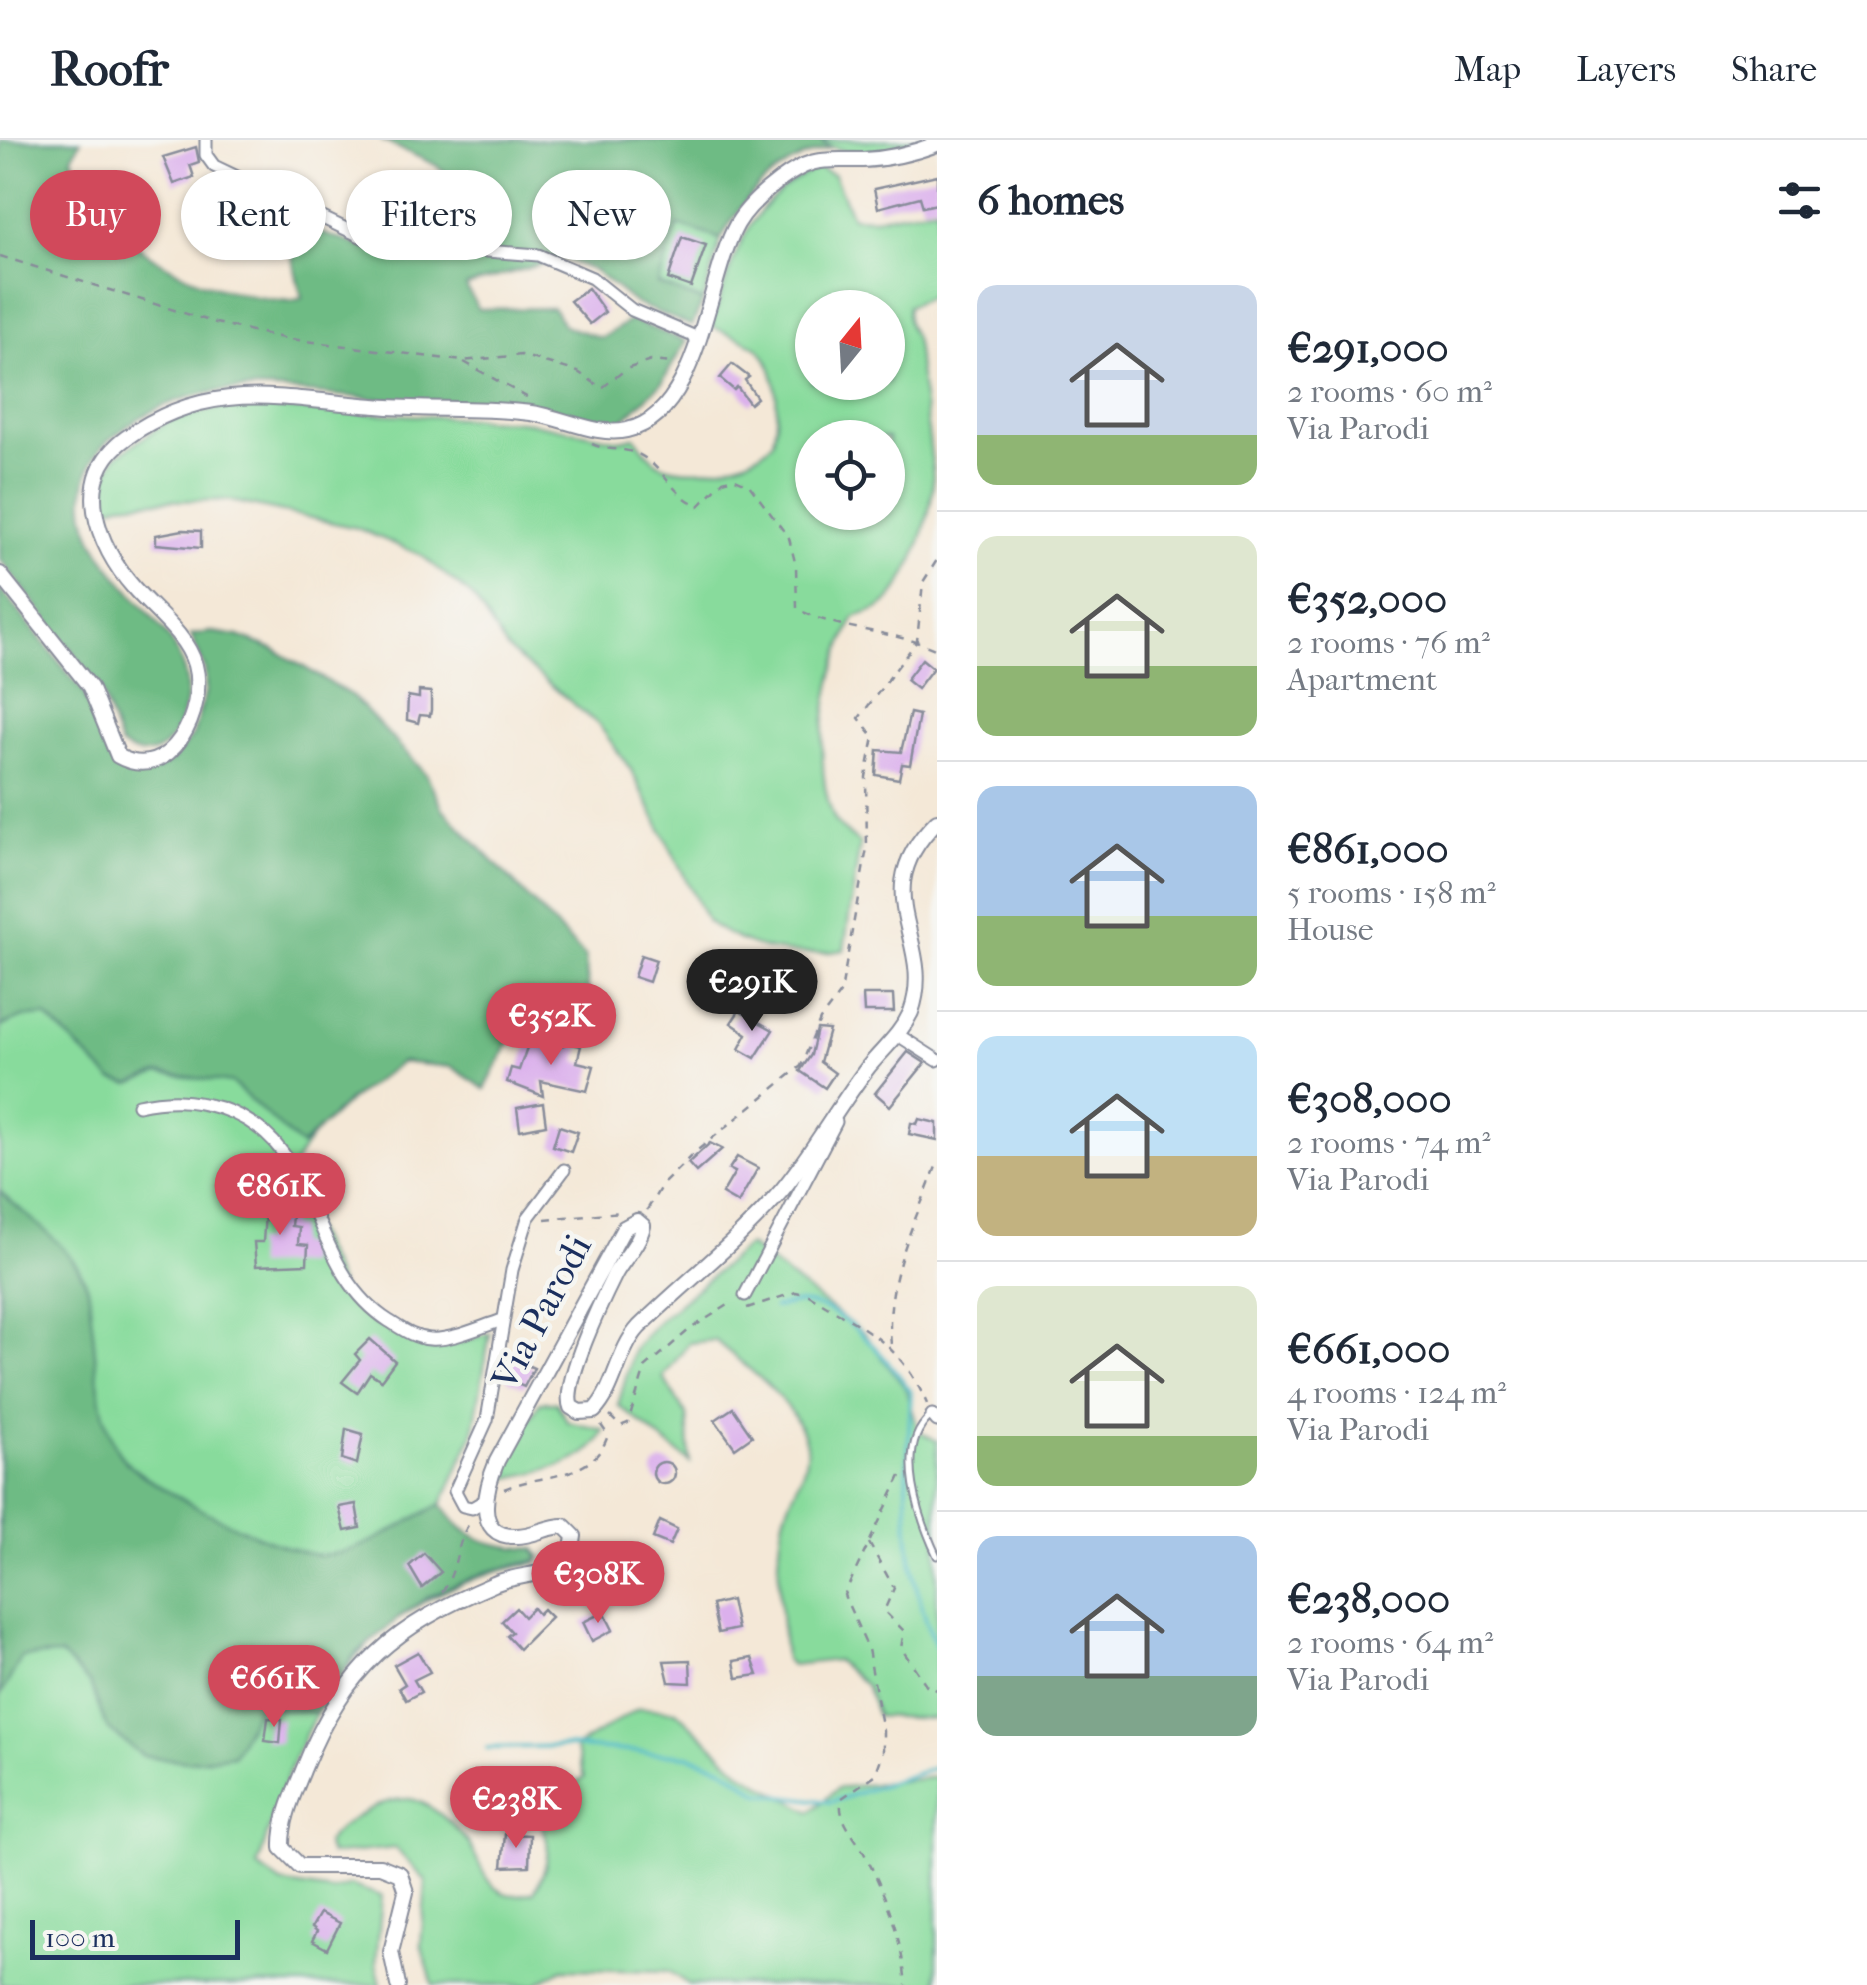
<!DOCTYPE html>
<meta charset="utf-8">
<style>
body{margin:0;font-family:"IM FELL French Canon",serif;background:#f2f2f3;color:#1f2937;height:100vh;display:flex;flex-direction:column;font-size:38px;white-space:nowrap}
*{box-sizing:border-box;margin:0}
p{font-size:32px;color:#747a83}
.icon{flex:none;width:55px;height:55px;fill:none;stroke:currentColor;stroke-width:2;stroke-linecap:round;stroke-linejoin:round}
.map{position:relative;flex:1;overflow:hidden}
.side{display:flex;flex-direction:column;background:#fff;width:930px}
.side>*{flex:none}
.guide{position:absolute;left:30px;top:30px;width:755px;height:90px;display:flex;gap:20px}
.needle{width:65px;rotate:18deg}
.controls{position:absolute;left:795px;top:150px;display:grid;gap:20px}
.controls a{display:grid;place-items:center;width:110px;height:110px;border-radius:50%;background:#fff;box-shadow:0 2px 8px #0004;font-size:50px}
.scale{position:absolute;left:30px;bottom:25px;width:210px;box-sizing:border-box;padding-left:10px;border:5px solid #1b2f5e;border-top:0;font-size:28px;line-height:35px;white-space:nowrap;color:#1b2f5e;-webkit-text-stroke:8px #f6f6f2;paint-order:stroke}
.price{position:absolute;translate:-50% -85px;padding:0 22px;border-radius:35px;background:#d1495b;color:#fff;font-size:32px;line-height:65px;filter:drop-shadow(0 2px 5px #0008)}
.price::after{content:'';position:absolute;left:50%;top:60px;width:30px;height:22px;margin-left:-15px;background:inherit;clip-path:polygon(0 0,100% 0,50% 100%)}
.price.on{background:#222;color:#fff}
ul{padding:0;list-style:none}
li{display:flex;align-items:center;gap:30px;height:250px;padding:0 40px}
li+li{border-top:2px solid #e0e1e3}
li span{display:grid;place-items:center;flex:none;width:280px;height:200px;border-radius:20px;color:#555}
li>.icon{margin-inline-start:auto}
span .icon{width:120px;height:120px;fill:#fffc;stroke-width:1}
li b{font-size:42px}
h2{display:flex;justify-content:space-between;align-items:center;height:120px;padding:0 40px;font-size:42px}
.chip{padding:0 35px;border-radius:45px;background:#fff;box-shadow:0 2px 8px #0004;font-size:35px;line-height:90px}
.chip.on{background:#d1495b;color:#fff}
header{display:flex;align-items:center;gap:60px;box-sizing:border-box;height:140px;padding:0 50px;background:#fff;border-bottom:2px solid #e0e1e3}
header strong{font-size:48px}
nav{display:flex;gap:55px;margin-inline-start:auto;font-size:35px}
main{display:flex;flex:1;min-height:0}
.map>svg:first-child{display:block}
</style>
<header>
<strong>Roofr</strong>
<nav><a>Map</a><a>Layers</a><a>Share</a></nav>
</header>
<main>
<div class="map">
<svg width="937" height="1845" viewBox="0 0 937 1845">
<rect width="100%" height="100%" fill="#f6f6f2"/>
<filter id="ink" filterUnits="userSpaceOnUse"><feTurbulence type="fractalNoise" baseFrequency=".01" numOctaves="2"/><feDisplacementMap in="SourceGraphic" scale="20" xChannelSelector="R" yChannelSelector="G"/><feConvolveMatrix kernelMatrix="1 2 1 2 8 2 1 2 1" color-interpolation-filters="sRGB"/></filter>
<filter id="wash" filterUnits="userSpaceOnUse"><feTurbulence type="fractalNoise" baseFrequency=".0048" numOctaves="4" result="noise"/><feDisplacementMap in="SourceGraphic" scale="40" xChannelSelector="R" yChannelSelector="G"/><feGaussianBlur stdDeviation="2.25" result="paint"/><feColorMatrix in="noise" values="0 0 0 0 0 0 0 0 0 0 0 0 0 0 0 0 0 1.4 0 .05"/><feComposite in="paint" operator="in"/></filter>
<g filter="url(#wash)">
<rect width="100%" height="100%" fill="#f4e8d7"/>
<g fill="#88db9c" stroke="#52857d" stroke-width="2.5" fill-rule="evenodd">
<path d="M821 0H924C898 10 843 20 821 0Z"/>
<path d="M818 28 834 35 852 77 873 78 937 67V153L908 166C904 189 915 191 917 209 920 251 931 296 933 338 934 371 910 444 884 465 876 471 864 474 855 477 827 529 811 620 833 676 837 687 852 696 860 704L844 810C794 818 750 812 707 781L631 630 599 585 507 509 473 457 421 415 357 388 227 360 154 361 120 364 102 372V343L116 316 170 280 228 266 522 281 620 300 635 297C642 306 651 321 662 325 694 336 752 327 773 301 779 274 780 226 756 207 743 198 725 193 711 186 735 115 744 63 818 28ZM812 168H888V242H812ZM812 298H888V372H812Z"/>
<path d="M678 84 721 99 703 161 657 144Z"/>
<path d="M0 448 83 552 109 620 126 630H157L172 621 193 595 206 550 205 529 191 495 212 492 238 496 273 509 352 556 426 634 443 669 585 817 592 890 520 881 485 949 452 927 401 922C357 955 310 983 289 1036L341 1148 374 1183 434 1210 490 1193 473 1294 442 1364C464 1402 494 1407 535 1409L541 1416 536 1423C362 1454 301 1568 258 1727L281 1743 331 1751 350 1745 382 1756 376 1823 381 1845H0Z"/>
<path d="M748 1105 865 1195 906 1249 919 1291 937 1301V1579L877 1576 866 1546 836 1520 791 1525 785 1519C781 1473 774 1425 784 1379 789 1356 810 1329 806 1305 797 1260 746 1228 715 1200L689 1203 663 1237 687 1276 690 1322 618 1265 634 1209 656 1183Z"/>
<path d="M540 1262H556L568 1282 604 1290C591 1326 537 1331 504 1339L517 1301Z"/>
<path d="M639 1568 676 1571 742 1633 811 1672 838 1648 937 1637V1845H689L669 1831 563 1829 534 1845H433L421 1804 426 1741 395 1708 330 1715 326 1703C341 1683 379 1659 406 1659 425 1658 452 1683 464 1697 477 1711 481 1739 497 1749 509 1758 520 1755 534 1752 552 1721 554 1694 529 1667L584 1638 575 1607Z"/>
</g>
<g fill="#6ebb84" stroke="#447571" stroke-width="2.5">
<path d="M0 0H81L72 17C103 107 199 155 291 161L302 158 292 118 304 88C349 100 405 128 451 109 449 84 463 72 466 48L436 25 381 0H821L829 8C779 21 745 53 721 99L678 85 658 144 703 161 692 186 636 164 595 131 562 118 466 146 478 169 553 168 564 186 602 198 631 180 686 201 662 243 619 284C592 279 565 270 538 267 485 262 431 262 378 259 291 253 207 231 129 285 115 295 99 306 92 322 44 432 217 478 182 576 178 588 172 601 162 608 149 618 132 614 120 605L99 545 0 419Z"/>
<path d="M0 448 83 552 109 620 126 630H157L172 621 193 595 206 550 205 529 191 495 212 492 238 496 273 509 352 556 426 634 443 669 585 817 592 890 520 881 485 949 452 927 401 922 347 962 301 1006 232 943 159 933 130 944 112 940 46 876 23 877 0 887Z"/>
<path d="M0 1051C30 1081 70 1103 87 1145 91 1156 90 1172 92 1183 97 1225 97 1280 121 1316 141 1345 290 1418 324 1415 368 1411 403 1382 442 1364 464 1401 494 1407 535 1409L539 1420 486 1432 428 1457 402 1475 353 1516 316 1573 258 1567 233 1615 188 1621 143 1616 107 1588 90 1544 61 1515 22 1517 0 1556Z"/>
</g>
<g fill="none" stroke-linecap="round" stroke-linejoin="round">
<g stroke="#4cbac6" stroke-width="4">
<path d="M774 1168C783 1168 789 1163 797 1163 840 1161 889 1220 911 1252 907 1348 897 1417 937 1508"/>
<path d="M487 1608 567 1606 688 1616 722 1627 759 1653 831 1662 937 1627"/>
</g>
</g>
<g id="blocks">
<g fill="#dbb0ec">
<path d="M196 7 199 22 190 25 194 37 174 44 163 17Z"/>
<path d="M937 35V64L923 67 920 57 878 68 874 49Z"/>
<path d="M682 97 706 105 691 147 668 139Z"/>
<path d="M588 148 605 172 590 184 570 161Z"/>
<path d="M732 224 749 237 745 240 757 258 750 264 737 247 734 250 720 238Z"/>
<path d="M183 390 201 391V408L156 404V395Z"/>
<path d="M922 519 933 528 917 549 906 540Z"/>
<path d="M419 551 431 552V570L430 576 420 575 418 583 407 580 408 556 419 558Z"/>
<path d="M910 573 919 575 910 625 902 624 899 639 876 635 878 610 901 612Z"/>
<path d="M641 815 656 820 649 842 634 837Z"/>
<path d="M863 855H893L894 872H864Z"/>
<path d="M739 871 773 890 755 918 739 909 747 894 731 883Z"/>
<path d="M817 889 829 890 820 922 835 933 825 948 800 931 811 915Z"/>
<path d="M530 899 546 906 563 905 562 902 581 906 577 922 594 926 587 951 541 941 543 956 507 942 511 928 519 930Z"/>
<path d="M908 912 925 923 890 966 875 953Z"/>
<path d="M543 963 546 985 520 990 517 968Z"/>
<path d="M919 979 937 983V1000L909 994 911 983 917 984Z"/>
<path d="M559 986 578 992 571 1012 553 1006Z"/>
<path d="M710 1003 722 1009 696 1032 688 1023Z"/>
<path d="M737 1017 758 1028 738 1063 722 1054 735 1032 729 1029Z"/>
<path d="M266 1059 293 1066 291 1086 299 1087 298 1104 308 1105 307 1124 256 1126 254 1102H263Z"/>
<path d="M370 1199 395 1221 381 1240 370 1233 357 1253 342 1242 360 1220 355 1214Z"/>
<path d="M508 1216 534 1228 524 1247 508 1240 504 1232Z"/>
<path d="M733 1268 752 1296 735 1308 715 1280Z"/>
<path d="M346 1289 363 1294 357 1324 342 1319Z"/>
<circle cx="664" cy="1333" r="11"/>
<path d="M356 1364 360 1388 345 1391 339 1367Z"/>
<path d="M660 1381 677 1389 670 1405 653 1398Z"/>
<path d="M424 1413 441 1432 422 1448 409 1426Z"/>
<path d="M731 1460 737 1489 718 1493 712 1465Z"/>
<path d="M516 1468 524 1477 533 1468 538 1474 543 1469 551 1477 519 1509 507 1496 512 1492 502 1481Z"/>
<path d="M604 1472 613 1490 592 1501 583 1482Z"/>
<path d="M418 1512 430 1532 414 1540 421 1552 406 1560 399 1548 405 1544 394 1525Z"/>
<path d="M752 1518 758 1535 737 1538 734 1521Z"/>
<path d="M690 1520 691 1543 669 1542 664 1521Z"/>
<path d="M268 1578 282 1579 280 1603 265 1601Z"/>
<path d="M505 1694 530 1695 529 1726 502 1727Z"/>
<path d="M320 1773 340 1783 327 1809 312 1801 317 1791 312 1787Z"/>
</g>
</g>
</g>
<g filter="url(#ink)">
<use href="#blocks" fill-opacity="0" stroke="#888c9a" stroke-width="2.5"/>
<g fill="none" stroke-linecap="round" stroke-linejoin="round">
<g stroke="#888c9a" stroke-width="9">
<path id="service" d="M930 1277C894 1308 920 1380 937 1416"/>
</g>
<g stroke="#888c9a" stroke-width="15">
<g id="minor">
<path d="M206 0V15L214 26 373 102 538 115 592 138 632 170 698 198"/>
<path d="M898 895 937 920"/>
<path d="M138 965C167 959 190 959 220 968 326 1002 304 1127 389 1181 402 1189 414 1198 430 1199 452 1201 482 1186 503 1180"/>
<path d="M745 1155 836 982"/>
<path d="M932 1275 937 1281"/>
<path d="M484 1361 472 1368 463 1366 455 1351 487 1280 512 1130 528 1078 564 1030"/>
</g>
</g>
<g stroke="#888c9a" stroke-width="18">
<g id="tertiary">
<path d="M0 434 90 547 118 616C171 646 207 569 195 525 187 495 154 471 134 448 96 405 71 337 126 298 214 235 289 261 388 267 435 270 485 267 531 273 561 277 598 297 627 290 701 274 706 139 737 84 747 67 763 53 779 41 814 15 823 21 863 20 889 19 913 13 937 4"/>
<path d="M398 1845 391 1812 406 1752 400 1734 380 1726H300L282 1708C281 1680 294 1653 304 1628 345 1526 395 1486 494 1444 518 1433 553 1437 571 1417L574 1396 564 1386C548 1386 533 1396 517 1396 471 1398 487 1345 497 1321L624 1088 637 1081 643 1086C639 1104 624 1118 615 1134 603 1158 561 1245 571 1267L579 1272 594 1271C616 1248 617 1211 639 1187 686 1141 739 1101 782 1050 814 1011 838 966 869 926 884 908 901 894 911 872 937 800 862 755 937 681"/>
</g>
</g>
<g stroke="#888c9a" stroke-width="2.5" stroke-dasharray="8 8" stroke-linecap="butt">
<path d="M0 116 216 183 283 198 463 221 521 215 578 232 602 248 626 229 651 221 674 223"/>
<path d="M464 222 530 259"/>
<path d="M592 304C609 312 628 306 645 318 666 333 674 356 699 366L723 341 733 338 749 345 789 398 796 426 797 469C841 492 891 489 937 510"/>
<path d="M647 1070 662 1045 694 1013 801 926 820 880 841 852 867 708 866 637 874 597 859 578 917 501 923 442 937 420"/>
<path d="M545 1079 621 1072"/>
<path d="M747 1168 796 1152 809 1155C863 1189 900 1201 927 1264"/>
<path d="M891 1204C884 1141 915 1082 937 1024"/>
<path d="M610 1276 620 1286 628 1283 645 1228 690 1189 733 1162"/>
<path d="M901 1336 844 1455 868 1509 883 1591V1613L875 1635 842 1658C836 1678 854 1695 864 1713 887 1756 901 1796 906 1845"/>
<path d="M504 1349C540 1333 593 1342 608 1295L601 1285"/>
<path d="M869 1403 894 1448 884 1471 904 1491 901 1508 927 1546 937 1550"/>
<path d="M442 1452C458 1431 455 1404 470 1382"/>
</g>
<use href="#service" stroke="#fff" stroke-width="5"/>
<use href="#minor" stroke="#fff" stroke-width="11"/>
<use href="#tertiary" stroke="#fff" stroke-width="14"/>
</g>
</g>
<g text-anchor="middle" stroke-width="9" stroke-linejoin="round" paint-order="stroke">
<g font-size="38" fill="#1b2f5e" stroke="#f6f6f2">
<text transform="translate(541 1172) rotate(-62)" y="13">Via Parodi</text>
</g>
</g>
</svg>
<div class="controls">
<a><svg class="needle" viewBox="-14 -14 28 28"><path d="M0-13l5 13h-10z" fill="#e53935"/><path d="M0 13l5-13h-10z" fill="#747a83"/></svg></a>
<a><svg class="icon" aria-label="locate" viewBox="0 0 24 24"><circle cx="12" cy="12" r="6"/><path d="M12 2v4M12 18v4M2 12h4M18 12h4"/></svg></a>
</div>
<div class="scale">100 m</div>
<b class="price on" style="left:752px;top:894px">€291K</b>
<b class="price" style="left:551px;top:928px">€352K</b>
<b class="price" style="left:280px;top:1098px">€861K</b>
<b class="price" style="left:598px;top:1486px">€308K</b>
<b class="price" style="left:274px;top:1590px">€661K</b>
<b class="price" style="left:516px;top:1711px">€238K</b>
<div class="guide">
<a class="chip on">Buy</a>
<a class="chip">Rent</a>
<a class="chip">Filters</a>
<a class="chip">New</a>
</div>
</div>
<section class="side">
<h2>6 homes<svg class="icon" aria-label="filters" viewBox="0 0 24 24"><path d="M4 7h16M4 17h16"/><circle cx="9" cy="7" r="2"/><circle cx="15" cy="17" r="2"/></svg></h2>
<ul>
<li><span style="background:linear-gradient(#c9d6e8 75%,#8fb573 0)"><svg class="icon" aria-label="home" viewBox="0 0 24 24"><path d="M3 11l9-7 9 7M6 9v11h12V9"/></svg></span><div><b>€291,000</b><p>2 rooms · 60 m²</p><p>Via Parodi</p></div></li>
<li><span style="background:linear-gradient(#dfe7d0 65%,#8fb573 0)"><svg class="icon" aria-label="home" viewBox="0 0 24 24"><path d="M3 11l9-7 9 7M6 9v11h12V9"/></svg></span><div><b>€352,000</b><p>2 rooms · 76 m²</p><p>Apartment</p></div></li>
<li><span style="background:linear-gradient(#a9c7e8 65%,#8fb573 0)"><svg class="icon" aria-label="home" viewBox="0 0 24 24"><path d="M3 11l9-7 9 7M6 9v11h12V9"/></svg></span><div><b>€861,000</b><p>5 rooms · 158 m²</p><p>House</p></div></li>
<li><span style="background:linear-gradient(#bfe0f5 60%,#c2b280 0)"><svg class="icon" aria-label="home" viewBox="0 0 24 24"><path d="M3 11l9-7 9 7M6 9v11h12V9"/></svg></span><div><b>€308,000</b><p>2 rooms · 74 m²</p><p>Via Parodi</p></div></li>
<li><span style="background:linear-gradient(#dfe7d0 75%,#8fb573 0)"><svg class="icon" aria-label="home" viewBox="0 0 24 24"><path d="M3 11l9-7 9 7M6 9v11h12V9"/></svg></span><div><b>€661,000</b><p>4 rooms · 124 m²</p><p>Via Parodi</p></div></li>
<li><span style="background:linear-gradient(#a9c7e8 70%,#7fa58c 0)"><svg class="icon" aria-label="home" viewBox="0 0 24 24"><path d="M3 11l9-7 9 7M6 9v11h12V9"/></svg></span><div><b>€238,000</b><p>2 rooms · 64 m²</p><p>Via Parodi</p></div></li>
</ul>
</section>
</main>
